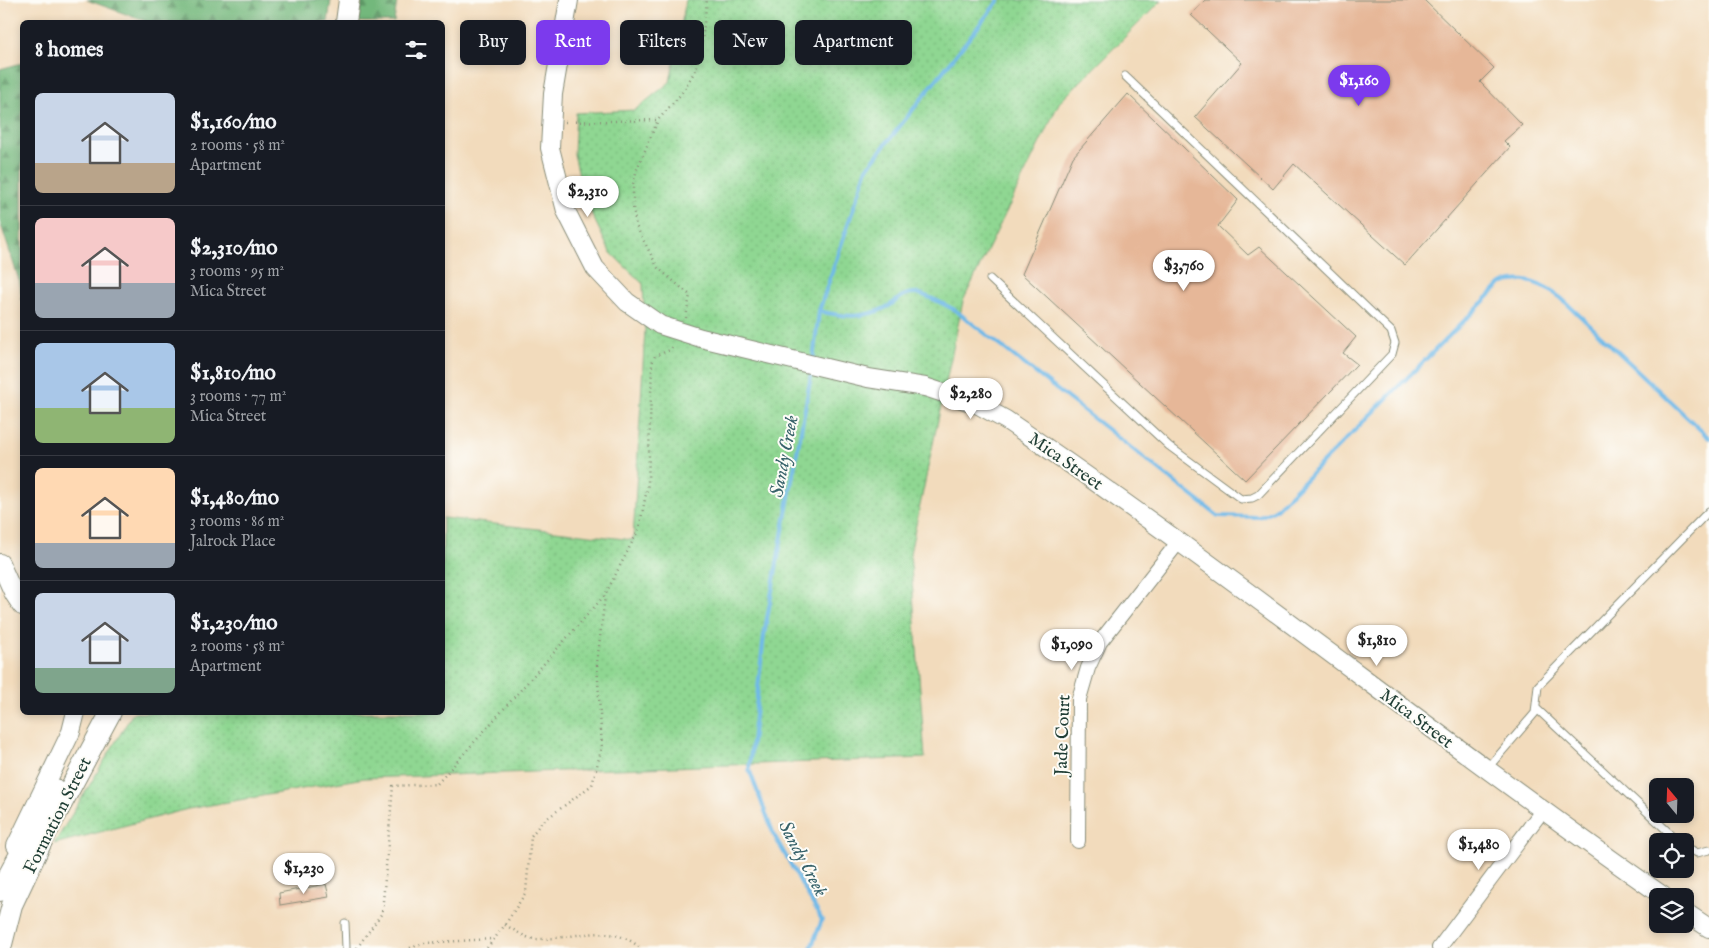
<!DOCTYPE html>
<meta charset="utf-8">
<style>
body{margin:0;font-family:"IM FELL English",serif;background:#20242c;color:#f1f3f6;height:100vh;display:flex;flex-direction:column;font-size:19px;white-space:nowrap}
*{box-sizing:border-box;margin:0}
p{font-size:16px;color:#9ea1a6}
.icon{flex:none;width:28px;height:28px;fill:none;stroke:currentColor;stroke-width:2;stroke-linecap:round;stroke-linejoin:round}
.map{position:relative;flex:1;overflow:hidden}
.drawer{position:absolute;left:20px;top:20px;width:425px;height:695px;display:flex;flex-direction:column;background:#171b24;border-radius:8px;box-shadow:0 2px 8px #0003}
.drawer>*{flex:none}
.guide{position:absolute;left:460px;top:20px;width:475px;height:45px;display:flex;gap:10px}
.needle{width:32px;rotate:341deg}
.buttons{position:absolute;left:1649px;top:778px;display:grid;gap:10px}
.buttons a{display:grid;place-items:center;width:45px;height:45px;border-radius:8px;background:#171b24;box-shadow:0 2px 8px #0003;font-size:25px}
.price{position:absolute;translate:-50% -42px;padding:0 11px;border-radius:18px;background:#fff;color:#222;font-size:16px;line-height:32px;filter:drop-shadow(0 1px 2px #0008)}
.price::after{content:'';position:absolute;left:50%;top:30px;width:15px;height:11px;margin-left:-8px;background:inherit;clip-path:polygon(0 0,100% 0,50% 100%)}
.price.current{background:#7c3aed;color:#fff}
ul{padding:0;list-style:none}
li{display:flex;align-items:center;gap:15px;height:125px;padding:0 15px}
li+li{border-top:1px solid #363941}
li span{display:grid;place-items:center;flex:none;width:140px;height:100px;border-radius:8px;color:#555}
li>.icon{margin-inline-start:auto}
span .icon{width:60px;height:60px;fill:#fffc;stroke-width:1}
li b{font-size:21px}
h2{display:flex;justify-content:space-between;align-items:center;height:60px;padding:0 15px;font-size:21px}
.chip{padding:0 18px;border-radius:8px;background:#171b24;box-shadow:0 2px 8px #0003;font-size:18px;line-height:45px}
.chip.current{background:#7c3aed;color:#fff}
.map>svg:first-child{display:block}
</style>
<div class="map">
<svg width="1709" height="948" viewBox="0 0 1709 948">
<defs>
<pattern id="forest-firs" width="22" height="20" patternUnits="userSpaceOnUse" patternTransform="scale(1.25)"><rect width="22" height="20" fill="#73b87c"/><path d="M5 1l3.5 6h-7zM16 11l3.5 6h-7z" fill="#5e9766"/></pattern>
<pattern id="park-dots" width="8" height="8" patternUnits="userSpaceOnUse" patternTransform="scale(1.25)"><rect width="8" height="8" fill="#8fd792"/><path d="M2 2h.1M6 6h.1" fill="none" stroke="#7bb97e" stroke-width="1.8" stroke-linecap="round"/></pattern>
</defs>
<rect width="100%" height="100%" fill="#fdfcf7"/>
<filter id="ink" filterUnits="userSpaceOnUse"><feTurbulence type="fractalNoise" baseFrequency=".02" numOctaves="2"/><feDisplacementMap in="SourceGraphic" scale="10" xChannelSelector="R" yChannelSelector="G"/><feConvolveMatrix kernelMatrix="1 2 1 2 8 2 1 2 1" color-interpolation-filters="sRGB"/></filter>
<filter id="wash" filterUnits="userSpaceOnUse"><feTurbulence type="fractalNoise" baseFrequency=".0096" numOctaves="4" result="noise"/><feDisplacementMap in="SourceGraphic" scale="20" xChannelSelector="R" yChannelSelector="G"/><feGaussianBlur stdDeviation="1.12" result="paint"/><feColorMatrix in="noise" values="0 0 0 0 0 0 0 0 0 0 0 0 0 0 0 0 0 1.4 0 .05"/><feComposite in="paint" operator="in"/></filter>
<g filter="url(#wash)">
<rect width="100%" height="100%" fill="#f2dbbc"/>
<g fill="url(#forest-firs)" stroke="#497a58">
<path d="M87 0H331L328 22H148Z"/>
<path d="M362 0H397L394 22H359Z"/>
<path d="M22 63V300L20 283 0 222V69Z"/>
</g>
<path fill="url(#park-dots)" stroke="#578a63" d="M686 0H1162L1059 103 963 301 910 553 925 758 364 778 188 809 54 844 133 713 442 712 443 518 633 540 645 330 643 284 610 252 585 200 574 154 576 113 635 110 670 82Z"/>
<g fill="none" stroke-linecap="round" stroke-linejoin="round">
<g stroke="#6fb9e8" stroke-width="4">
<path d="M819 311C843 317 864 319 887 307 896 302 904 292 915 293 928 295 943 304 955 310L1218 516 1259 517 1275 510 1501 284C1524 275 1542 284 1561 298L1709 438"/>
<path d="M813 360 819 311 867 168 999 0"/>
<path d="M811 948 822 920 774 835 749 769 764 635 812 370"/>
</g>
</g>
<g id="blocks">
<g fill="#e6b798">
<path d="M1205 0H1424L1494 68 1480 82 1522 125 1504 141 1510 147 1405 265 1294 164 1273 189 1195 117 1242 63 1191 15Z"/>
<path d="M1128 94 1238 200 1218 226 1248 255 1259 247 1356 337 1343 353 1357 364 1245 480 1022 274 1073 157Z"/>
<path d="M326 884 329 897 280 905 279 893Z"/>
</g>
</g>
</g>
<g filter="url(#ink)">
<use href="#blocks" fill-opacity="0" stroke="#888c78" stroke-width="1"/>
<g fill="none" stroke-linecap="round" stroke-linejoin="round">
<g stroke="#888c78" stroke-width="9">
<g id="service">
<path d="M990 279 1169 446 1241 499 1252 498 1258 495 1392 354 1395 343 1391 331 1125 76"/>
<path d="M1536 708 1678 841"/>
<path d="M1487 769 1535 713 1538 686 1709 511"/>
<path d="M1685 846 1697 853 1709 850"/>
<path d="M345 923 346 948"/>
</g>
</g>
<g stroke="#888c78" stroke-width="16">
<g id="minor">
<path d="M1078 841 1079 699 1088 668 1100 642 1180 540"/>
<path d="M1439 948 1542 811"/>
</g>
</g>
<g stroke="#888c78" stroke-width="20">
<g id="tertiary">
<path d="M569 0 553 94 550 148 566 211 595 268 627 302 660 325 701 338 868 378 925 387 977 404 1006 420C1230 572 1441 741 1663 896"/>
<path d="M0 563 14 594 22 606"/>
<path d="M16 846 71 732 76 712"/>
<path d="M1685 912 1709 928"/>
</g>
</g>
<g stroke="#888c78" stroke-width="22">
<g id="secondary">
<path d="M346 22 349 0"/>
<path d="M0 891 55 789"/>
<path d="M1 948 12 905 44 837 111 712"/>
</g>
</g>
<g stroke="#888c78" stroke-width="2.5" stroke-dasharray="1 4" stroke-linecap="butt">
<path d="M565 122 657 120"/>
<path d="M686 318 690 295 658 268 636 226 633 207V184L637 169 658 120 681 94 695 71 702 41 707 0"/>
<path d="M505 925C513 929 525 938 534 939 568 941 610 920 640 948"/>
<path d="M357 948 382 913 393 786 437 784 605 595 639 529 648 484 652 363 655 356 670 350 674 344"/>
<path d="M410 948 424 943 492 939"/>
<path d="M487 948 505 925 526 892 531 836 541 823 592 785 602 747 597 663 605 596"/>
</g>
<use href="#service" stroke="#fff" stroke-width="7"/>
<use href="#minor" stroke="#fff" stroke-width="14"/>
<use href="#tertiary" stroke="#fff" stroke-width="18"/>
<use href="#secondary" stroke="#fff" stroke-width="20"/>
</g>
</g>
<g text-anchor="middle" stroke-width="4" stroke-linejoin="round" paint-order="stroke">
<g font-size="18" fill="#1f3d34" stroke="#fdfcf7">
<text transform="translate(1066 461) rotate(35)" y="6">Mica Street</text>
<text transform="translate(1417 718) rotate(37)" y="6">Mica Street</text>
<text transform="translate(1062 735) rotate(-88)" y="6">Jade Court</text>
<text transform="translate(57 815) rotate(-63)" y="6">Formation Street</text>
</g>
<g font-size="19" font-style="italic" fill="#37626a" stroke="#fdfcf7">
<text transform="translate(783 456) rotate(-79)" y="7">Sandy Creek</text>
<text transform="translate(804 858) rotate(62)" y="7">Sandy Creek</text>
</g>
</g>
</svg>
<div class="buttons">
<a><svg class="needle" viewBox="-14 -14 28 28"><path d="M0-13l5 13h-10z" fill="#e53935"/><path d="M0 13l5-13h-10z" fill="#9ea1a6"/></svg></a>
<a><svg class="icon" aria-label="locate" viewBox="0 0 24 24"><circle cx="12" cy="12" r="6"/><path d="M12 2v4M12 18v4M2 12h4M18 12h4"/></svg></a>
<a><svg class="icon" aria-label="layers" viewBox="0 0 24 24"><path d="M12 4l9 5-9 5-9-5zM3 14l9 5 9-5"/></svg></a>
</div>
<b class="price current" style="left:1359px;top:107px">$1,160</b>
<b class="price" style="left:588px;top:218px">$2,310</b>
<b class="price" style="left:1184px;top:292px">$3,760</b>
<b class="price" style="left:971px;top:420px">$2,280</b>
<b class="price" style="left:1377px;top:667px">$1,810</b>
<b class="price" style="left:1072px;top:671px">$1,090</b>
<b class="price" style="left:1479px;top:871px">$1,480</b>
<b class="price" style="left:304px;top:895px">$1,230</b>
<div class="guide">
<a class="chip">Buy</a>
<a class="chip current">Rent</a>
<a class="chip">Filters</a>
<a class="chip">New</a>
<a class="chip">Apartment</a>
</div>
<section class="drawer">
<h2>8 homes<svg class="icon" aria-label="filters" viewBox="0 0 24 24"><path d="M4 7h16M4 17h16"/><circle cx="9" cy="7" r="2"/><circle cx="15" cy="17" r="2"/></svg></h2>
<ul>
<li><span style="background:linear-gradient(#c9d6e8 70%,#b9a48a 0)"><svg class="icon" aria-label="home" viewBox="0 0 24 24"><path d="M3 11l9-7 9 7M6 9v11h12V9"/></svg></span><div><b>$1,160/mo</b><p>2 rooms · 58 m²</p><p>Apartment</p></div></li>
<li><span style="background:linear-gradient(#f6c9c9 65%,#9aa5b1 0)"><svg class="icon" aria-label="home" viewBox="0 0 24 24"><path d="M3 11l9-7 9 7M6 9v11h12V9"/></svg></span><div><b>$2,310/mo</b><p>3 rooms · 95 m²</p><p>Mica Street</p></div></li>
<li><span style="background:linear-gradient(#a9c7e8 65%,#8fb573 0)"><svg class="icon" aria-label="home" viewBox="0 0 24 24"><path d="M3 11l9-7 9 7M6 9v11h12V9"/></svg></span><div><b>$1,810/mo</b><p>3 rooms · 77 m²</p><p>Mica Street</p></div></li>
<li><span style="background:linear-gradient(#ffd9b3 75%,#9aa5b1 0)"><svg class="icon" aria-label="home" viewBox="0 0 24 24"><path d="M3 11l9-7 9 7M6 9v11h12V9"/></svg></span><div><b>$1,480/mo</b><p>3 rooms · 86 m²</p><p>Jalrock Place</p></div></li>
<li><span style="background:linear-gradient(#c9d6e8 75%,#7fa58c 0)"><svg class="icon" aria-label="home" viewBox="0 0 24 24"><path d="M3 11l9-7 9 7M6 9v11h12V9"/></svg></span><div><b>$1,230/mo</b><p>2 rooms · 58 m²</p><p>Apartment</p></div></li>
</ul>
</section>
</div>
